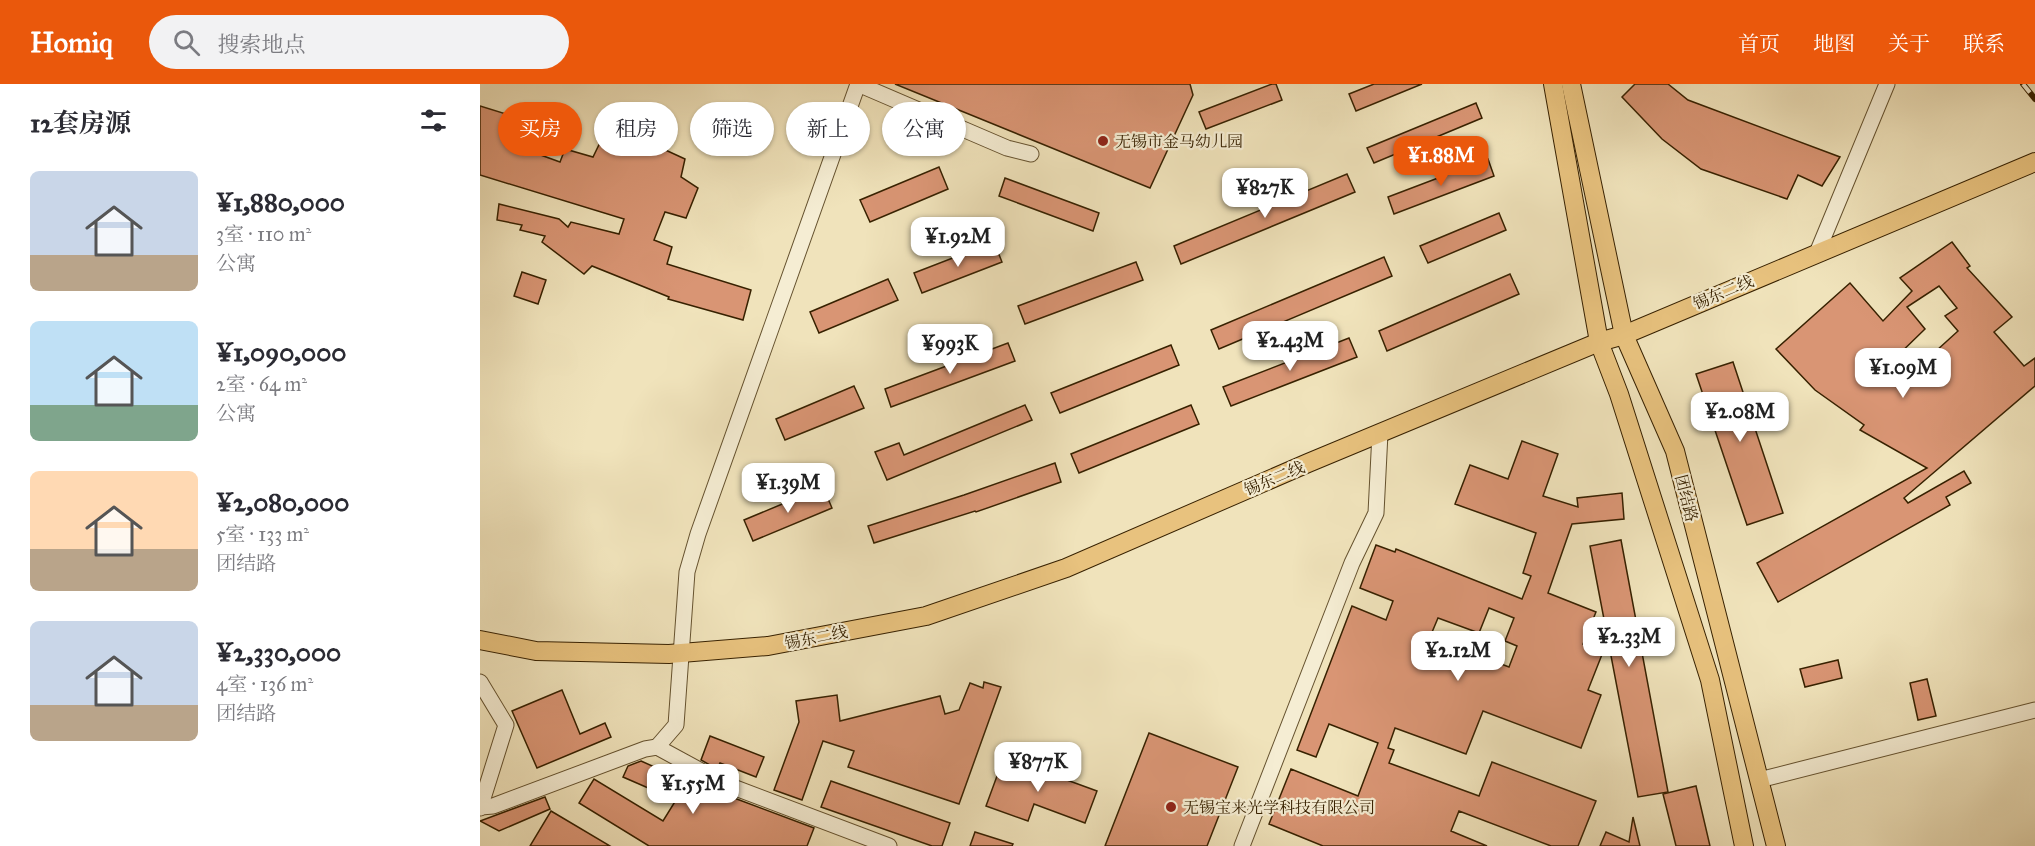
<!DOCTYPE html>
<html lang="zh">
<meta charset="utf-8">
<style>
body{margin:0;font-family:"IM FELL Great Primer","Noto Serif SC",serif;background:#f2f2f3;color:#2b2b33;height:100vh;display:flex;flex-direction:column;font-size:22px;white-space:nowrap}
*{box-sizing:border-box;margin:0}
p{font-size:20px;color:#7c7c81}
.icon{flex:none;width:33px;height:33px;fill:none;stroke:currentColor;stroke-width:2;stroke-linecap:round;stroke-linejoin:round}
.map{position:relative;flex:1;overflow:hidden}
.panel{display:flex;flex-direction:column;background:#fff;width:480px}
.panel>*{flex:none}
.banner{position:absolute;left:18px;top:18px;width:570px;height:54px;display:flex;gap:12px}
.price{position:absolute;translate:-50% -51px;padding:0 14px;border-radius:12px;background:#fff;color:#222;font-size:20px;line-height:39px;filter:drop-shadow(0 2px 3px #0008)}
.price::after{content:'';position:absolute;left:50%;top:36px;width:18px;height:14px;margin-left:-9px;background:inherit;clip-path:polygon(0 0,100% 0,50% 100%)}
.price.active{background:#ea580c;color:#fff}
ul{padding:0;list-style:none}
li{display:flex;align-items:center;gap:18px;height:150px;padding:0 30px}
li span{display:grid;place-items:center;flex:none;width:168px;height:120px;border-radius:9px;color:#555}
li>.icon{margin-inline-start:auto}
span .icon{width:72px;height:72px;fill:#fffc;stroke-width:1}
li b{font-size:26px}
h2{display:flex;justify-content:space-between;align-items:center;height:72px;padding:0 30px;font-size:26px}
.tag{padding:0 21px;border-radius:27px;background:#fff;box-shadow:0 2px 4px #0004;font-size:21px;line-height:54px}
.tag.active{background:#ea580c;color:#fff}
header{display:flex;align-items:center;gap:36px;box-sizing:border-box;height:84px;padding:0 30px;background:#ea580c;color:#fff}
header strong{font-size:28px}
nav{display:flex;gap:33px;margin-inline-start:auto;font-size:21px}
.search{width:420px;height:54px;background:#f2f2f3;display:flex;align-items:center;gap:15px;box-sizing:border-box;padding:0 21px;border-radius:33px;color:#7c7c81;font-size:22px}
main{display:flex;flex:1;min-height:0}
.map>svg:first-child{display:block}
</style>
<header>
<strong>Homiq</strong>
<div class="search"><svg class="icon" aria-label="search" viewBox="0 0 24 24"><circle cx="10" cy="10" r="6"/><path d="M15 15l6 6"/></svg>搜索地点</div>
<nav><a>首页</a><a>地图</a><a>关于</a><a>联系</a></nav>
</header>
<main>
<section class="panel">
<h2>12套房源<svg class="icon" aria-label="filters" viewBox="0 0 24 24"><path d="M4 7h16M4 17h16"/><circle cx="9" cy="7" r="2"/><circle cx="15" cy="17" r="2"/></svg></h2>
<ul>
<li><span style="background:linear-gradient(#c9d6e8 70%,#b9a48a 0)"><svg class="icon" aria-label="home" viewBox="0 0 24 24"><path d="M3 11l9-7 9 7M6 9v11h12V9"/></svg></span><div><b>¥1,880,000</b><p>3室 · 110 m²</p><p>公寓</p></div></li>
<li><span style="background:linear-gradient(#bfe0f5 70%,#7fa58c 0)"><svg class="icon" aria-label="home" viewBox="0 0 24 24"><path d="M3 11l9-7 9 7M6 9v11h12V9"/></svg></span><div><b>¥1,090,000</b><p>2室 · 64 m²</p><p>公寓</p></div></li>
<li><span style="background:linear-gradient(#ffd9b3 65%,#b9a48a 0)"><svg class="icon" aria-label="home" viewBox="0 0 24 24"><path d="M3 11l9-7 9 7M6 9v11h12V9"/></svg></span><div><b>¥2,080,000</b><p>5室 · 133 m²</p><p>团结路</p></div></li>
<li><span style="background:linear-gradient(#c9d6e8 70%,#b9a48a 0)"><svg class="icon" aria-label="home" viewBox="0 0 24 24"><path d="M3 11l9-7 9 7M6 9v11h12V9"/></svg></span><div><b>¥2,330,000</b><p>4室 · 136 m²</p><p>团结路</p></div></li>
</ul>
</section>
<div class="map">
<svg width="1555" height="762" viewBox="0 0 1555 762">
<rect width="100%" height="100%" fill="#f0e3bb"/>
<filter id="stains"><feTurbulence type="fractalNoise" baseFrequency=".00333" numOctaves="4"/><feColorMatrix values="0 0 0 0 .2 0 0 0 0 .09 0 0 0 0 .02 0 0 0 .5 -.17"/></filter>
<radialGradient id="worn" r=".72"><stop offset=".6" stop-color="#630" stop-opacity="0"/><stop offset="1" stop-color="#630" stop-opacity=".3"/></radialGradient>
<g fill="#d99574" stroke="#372100" stroke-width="1.5" fill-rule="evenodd">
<path d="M415 0H710L713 11 670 104Z"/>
<path d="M792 0H796L802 16 726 45 719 28Z"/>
<path d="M894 0H942L876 27 869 10Z"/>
<path d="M1155 0H1188L1208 16 1360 73 1342 102 1318 91 1307 115 1221 85 1182 55 1142 13Z"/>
<path d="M996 19 1002 34 894 79 887 64Z"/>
<path d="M0 22 52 38 44 65 80 78 85 65 113 73 129 40 205 75 201 93 218 104 206 134 185 128 174 156 192 163 187 180 271 206 263 236 188 215 189 213 112 182 104 190 62 158 65 152 40 146 42 141 17 136 19 120 79 135 88 143 91 138 139 150 144 135 0 91Z"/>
<path d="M1008 75 1014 92 914 130 908 113Z"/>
<path d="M459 83 468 105 390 138 380 116Z"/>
<path d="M867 90 875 108 701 180 694 162Z"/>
<path d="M525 94 619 129 613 147 519 112Z"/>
<path d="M1019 129 1026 146 948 179 940 162Z"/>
<path d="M514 158 522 178 442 209 434 189Z"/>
<path d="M1472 158 1490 182 1487 184 1532 233 1514 248 1544 282 1555 274V302L1424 414 1428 419 1484 387 1491 399 1466 413 1470 421 1298 518 1277 479 1447 384 1380 346 1384 341 1335 306 1296 265 1370 199 1403 237 1432 207 1420 194ZM1459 202 1477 224 1465 232 1478 247 1423 297 1408 281 1445 245 1427 223Z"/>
<path d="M904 173 912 192 739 265 731 246Z"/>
<path d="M656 178 663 196 545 240 538 222Z"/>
<path d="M42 188 66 196 58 220 34 212Z"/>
<path d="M1030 190 1039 210 907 267 899 247Z"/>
<path d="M408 195 418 216 339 249 330 228Z"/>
<path d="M869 254 877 273 751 322 743 303Z"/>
<path d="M528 259 535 277 411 323 405 305Z"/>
<path d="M691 261 699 281 580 329 571 309Z"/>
<path d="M1253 278 1303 429 1267 441 1216 290Z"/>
<path d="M374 302 384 324 305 356 296 335Z"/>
<path d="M545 321 552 336 407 396 395 368 419 359 424 371Z"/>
<path d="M711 321 719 340 599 389 591 370Z"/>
<path d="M1042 357 1078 370 1063 412 1098 423 1097 414 1142 409 1144 435 1092 440 1068 509 1116 528 1103 560 1123 568 1108 606 1121 611 1101 664 1003 627 986 670 915 644 908 664 914 666 909 679 999 712 1012 678 1116 717 1098 762H1071L979 727 971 747 1007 762H843L789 740 811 685 878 712 898 659 849 640 836 673 817 666 872 522 906 536 913 517 880 504 896 461 915 468 916 465 1042 515 1051 492 1043 489 1056 449 975 420 990 381 1028 395ZM1009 524 1034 534 1025 557 1037 562 1029 583 950 553 958 534 999 549Z"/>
<path d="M575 379 581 398 496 428 495 427 394 459 388 442 484 411Z"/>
<path d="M343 403 352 424 273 457 264 436Z"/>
<path d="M1141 456 1188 708 1158 713 1110 462Z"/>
<path d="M1358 576 1362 594 1325 603 1320 585Z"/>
<path d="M1447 595 1456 632 1438 636 1430 599Z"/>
<path d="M504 598 521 603 479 720 368 683 374 667 343 657 322 716 294 706 319 638 316 617 357 611 360 637 460 612 465 630 479 626 490 599 503 604Z"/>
<path d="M82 606 100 650 125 639 131 653 57 684 32 627Z"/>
<path d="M669 649 758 683 727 762H625Z"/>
<path d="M230 652 284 673 276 693 240 679 237 685 221 676Z"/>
<path d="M524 673 617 707 605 739 554 720 548 737 506 722Z"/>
<path d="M161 677 244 714 246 711 334 744 327 762H169L99 719 114 695 183 737 196 716 143 693 148 682Z"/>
<path d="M351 697 470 739 462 762H452L341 723Z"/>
<path d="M1216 702 1230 762H1196L1183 710Z"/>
<path d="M65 713 70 725 19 747 0 737Z"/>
<path d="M71 727 130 762H50Z"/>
<path d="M1153 733 1160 762H1120L1126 748 1149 758Z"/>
<path d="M495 748 533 760 532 762H490Z"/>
</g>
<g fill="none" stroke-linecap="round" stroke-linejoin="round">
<g stroke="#65522f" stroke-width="17">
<g id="minor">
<path d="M378 0 527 64 551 70"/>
<path d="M1337 169 1407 0"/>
<path d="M0 598 26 641 0 724"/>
<path d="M177 663 196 641 207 488 218 450 378 0"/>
<path d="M1279 696 1555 626"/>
<path d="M1 723 13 722 165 665 177 663 245 700 409 762"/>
<path d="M762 762 872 479 896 429 900 349"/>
</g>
</g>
<g stroke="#372100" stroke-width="20">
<g id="major">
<path d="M1073 0 1119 258 1139 310 1230 596 1264 762"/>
<path d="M1091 0 1144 251 1195 367 1296 762"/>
<path d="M0 556 56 567 189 570 288 562 446 532 586 484 828 379 1119 258 1144 251 1555 78"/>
</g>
</g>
<use href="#minor" stroke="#f5edd3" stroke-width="15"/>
<use href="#major" stroke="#e8c27e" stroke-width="18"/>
<g stroke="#372100" stroke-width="6">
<path id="rail" d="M1543 0 1555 15"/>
</g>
<use href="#rail" stroke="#f5edd3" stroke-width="4" stroke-dasharray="11" stroke-linecap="butt"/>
</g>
<g fill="#8f2418" stroke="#f5edd3" stroke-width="2">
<circle cx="623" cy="57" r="6"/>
<circle cx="691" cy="723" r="6"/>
</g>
<g text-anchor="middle" stroke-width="4.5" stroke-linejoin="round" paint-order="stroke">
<g font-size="16" fill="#372100" stroke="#f5edd3" text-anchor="start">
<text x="635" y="63">无锡市金马幼儿园</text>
<text x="703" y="729">无锡宝来光学科技有限公司</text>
</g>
<g font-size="16" fill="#372100" stroke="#f5edd3">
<text transform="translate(1243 208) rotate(-23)" y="6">锡东二线</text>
<text transform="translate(794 394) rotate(-23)" y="6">锡东二线</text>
<text transform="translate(1207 414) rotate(76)" y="6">团结路</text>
<text transform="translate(336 553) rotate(-11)" y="6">锡东二线</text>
</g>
</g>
<rect width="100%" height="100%" filter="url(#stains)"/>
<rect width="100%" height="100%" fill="url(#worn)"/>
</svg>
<b class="price active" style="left:961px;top:103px">¥1.88M</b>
<b class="price" style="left:785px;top:135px">¥827K</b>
<b class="price" style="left:478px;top:184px">¥1.92M</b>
<b class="price" style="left:810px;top:288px">¥2.43M</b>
<b class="price" style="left:470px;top:291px">¥993K</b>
<b class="price" style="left:1423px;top:315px">¥1.09M</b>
<b class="price" style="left:1260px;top:359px">¥2.08M</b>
<b class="price" style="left:308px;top:430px">¥1.39M</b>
<b class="price" style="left:1149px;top:584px">¥2.33M</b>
<b class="price" style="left:978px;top:598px">¥2.12M</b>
<b class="price" style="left:558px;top:709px">¥877K</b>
<b class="price" style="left:213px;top:731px">¥1.55M</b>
<div class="banner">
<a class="tag active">买房</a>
<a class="tag">租房</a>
<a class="tag">筛选</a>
<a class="tag">新上</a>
<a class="tag">公寓</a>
</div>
</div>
</main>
